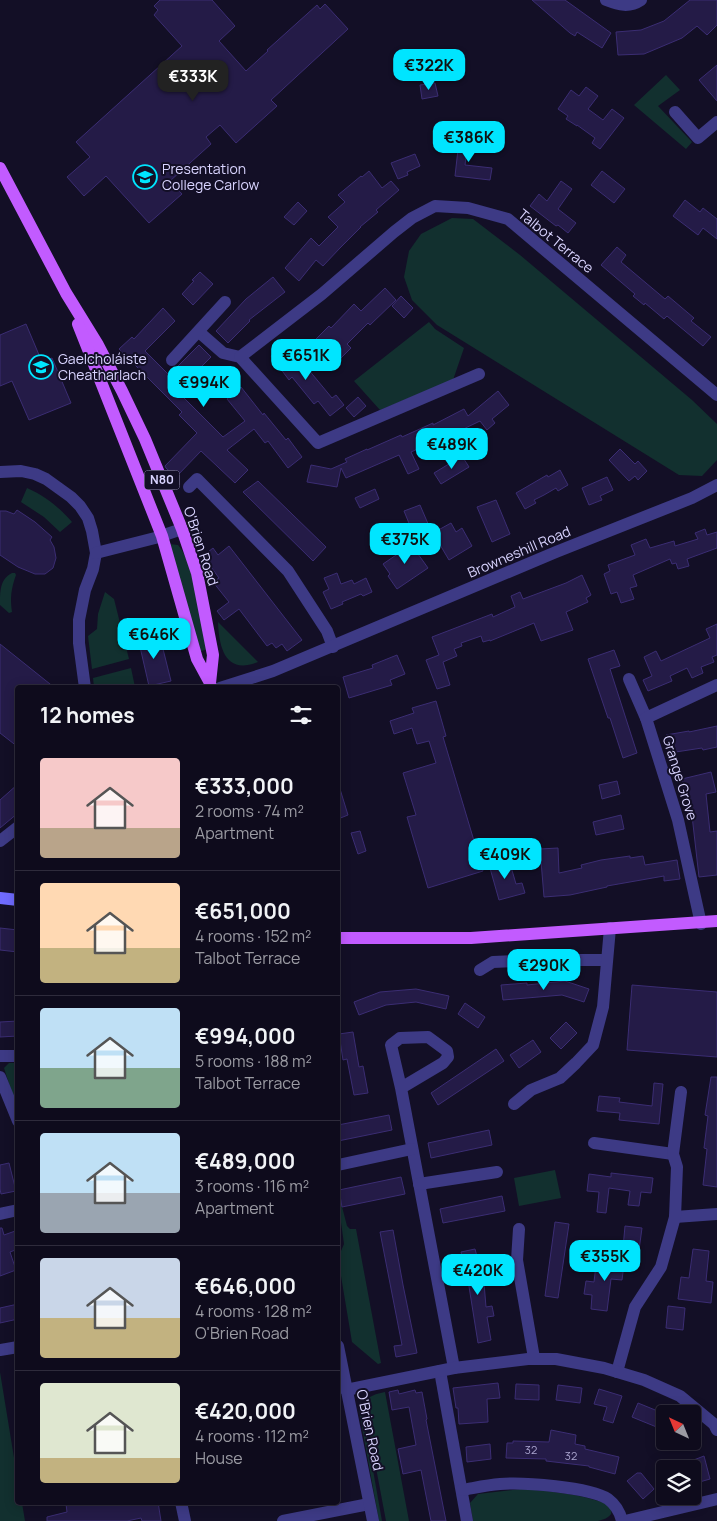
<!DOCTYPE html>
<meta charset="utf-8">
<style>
body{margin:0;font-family:Manrope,sans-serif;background:#1c1929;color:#f1f3f6;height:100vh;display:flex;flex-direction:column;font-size:19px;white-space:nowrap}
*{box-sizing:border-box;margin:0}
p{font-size:16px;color:#9b9ba3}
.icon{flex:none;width:28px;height:28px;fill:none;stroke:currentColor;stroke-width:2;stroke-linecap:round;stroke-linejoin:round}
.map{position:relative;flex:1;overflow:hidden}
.panel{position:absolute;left:15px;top:685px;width:325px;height:820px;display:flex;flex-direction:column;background:#0e0b1c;border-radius:5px;box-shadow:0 2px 12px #0003,0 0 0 1px #2e2b3b}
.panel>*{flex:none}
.needle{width:32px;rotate:317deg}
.tools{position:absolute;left:656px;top:1405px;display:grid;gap:10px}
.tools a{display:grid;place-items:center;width:45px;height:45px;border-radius:5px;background:#0e0b1c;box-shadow:0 2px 12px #0003,0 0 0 1px #2e2b3b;font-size:25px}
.price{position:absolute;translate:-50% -42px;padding:0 11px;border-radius:10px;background:#00e5ff;color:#111;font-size:16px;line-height:32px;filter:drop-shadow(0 1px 2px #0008)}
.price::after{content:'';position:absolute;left:50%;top:30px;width:15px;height:11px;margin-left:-8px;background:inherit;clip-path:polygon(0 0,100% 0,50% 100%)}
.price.active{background:#222;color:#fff}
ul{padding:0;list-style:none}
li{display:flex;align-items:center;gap:15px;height:125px;padding:0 25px}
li+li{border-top:1px solid #2e2b3b}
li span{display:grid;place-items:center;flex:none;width:140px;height:100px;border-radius:5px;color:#555}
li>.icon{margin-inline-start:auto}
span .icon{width:60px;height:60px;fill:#fffc;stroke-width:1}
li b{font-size:21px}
h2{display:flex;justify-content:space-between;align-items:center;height:60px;padding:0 25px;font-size:21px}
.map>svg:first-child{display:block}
</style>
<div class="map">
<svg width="717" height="1521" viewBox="0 0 717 1521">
<rect width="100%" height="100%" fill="#130f26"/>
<g fill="#12302f">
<path d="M666 75 680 90 658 106 692 142 686 149 634 105Z"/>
<path d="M452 218 473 219 520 255 692 400 717 424V460L702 476 679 475 437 325 412 300 404 277 409 251 421 234Z"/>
<path d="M429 322 435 329 464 348 453 380 380 410 354 381Z"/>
<path d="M27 488C45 496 59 507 72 522L60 532 44 517 21 502Z"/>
<path d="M169 544 178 545C194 562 203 625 208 649L198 652Z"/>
<path d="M12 573H15L16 575C11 589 10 598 12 612L9 613 0 605C0 591 0 579 12 573Z"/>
<path d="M105 592 114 599 129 659 92 669 88 636 97 629 98 614Z"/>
<path d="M218 622 258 662C226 675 219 649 218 622Z"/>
<path d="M131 668 135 687H94L93 678Z"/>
<path d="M9 1063H17V1109L4 1068Z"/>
<path d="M555 1170 561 1198 519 1206 514 1178Z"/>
<path d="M339 1195 347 1226 350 1229H356L381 1363 378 1364 352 1342 338 1258 344 1244 338 1201V1196Z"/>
<path d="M0 1372 17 1476 18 1502 22 1503 25 1521H0Z"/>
<path d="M385 1392 409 1521H386L364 1404C369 1395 376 1394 385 1392Z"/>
<path d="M361 1402 382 1521H379L358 1405Z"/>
<path d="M522 1489C547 1491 571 1493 595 1500 598 1501 604 1502 606 1504 618 1513 608 1519 598 1521H473L470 1503 478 1494Z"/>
</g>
<g fill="#241b47" stroke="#3b2d73">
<path d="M160 0H212L235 26 219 41 246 71 268 51 267 50 317 5 320 9 325 4 348 29 271 100 277 106 236 143 220 125 206 137 211 144 170 181 182 194 149 223 106 176 84 196 67 177 90 157 76 142 182 46 154 15 158 10 154 6Z"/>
<path d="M532 0H565L611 33 602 48 577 32 575 36 570 33Z"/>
<path d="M690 0H717V25L707 35 697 26 682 38 644 54 618 55 616 32 641 30 664 21Z"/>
<path d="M717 65V101L699 80Z"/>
<path d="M435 83 438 96 422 99 420 85Z"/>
<path d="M586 87 598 96 588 109 603 120 612 109 624 118 600 149 592 143 595 138 577 125V126L566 119 568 116 558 109 571 90 579 96Z"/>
<path d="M460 132 469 133 465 165 492 168 490 180 455 176Z"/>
<path d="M415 154 420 166 407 172 408 175 398 179 391 163Z"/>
<path d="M369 171 382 188 391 181 399 190 376 210 378 212 360 227H361L340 248 323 266 316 260 299 281 285 268 311 238 319 246 338 227 328 217 345 202 338 195 361 176 362 177Z"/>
<path d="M602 171 625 189 614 203 591 185Z"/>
<path d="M561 181 572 189 558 209 576 223 568 233 558 225 556 226 530 206 539 194 547 201Z"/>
<path d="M685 200 700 212 703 208 717 219V239L703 228 698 235 673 216Z"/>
<path d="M298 202 307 211 294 225 284 217Z"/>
<path d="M617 247 626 255 621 262 665 299 668 296 694 318 691 321 711 337 703 346 667 316 664 319 645 303 644 305 633 296 635 294 601 265Z"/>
<path d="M200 272 213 284 193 305 182 294 194 281 192 280Z"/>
<path d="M273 277 285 292 249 320 250 321 228 343 216 331 246 299Z"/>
<path d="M385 288 396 300 370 325 368 323 347 344 351 348 338 361 316 339 329 326 331 328 354 304 361 311Z"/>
<path d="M401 296 413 308 404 318 392 306Z"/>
<path d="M163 308 175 321 145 351 169 375 199 345 211 357 181 387 185 392 181 395 223 437 245 421 227 399 241 387 263 415 264 413 286 440 288 438 302 457 288 468 268 441 265 443 254 429 227 450 248 470 235 483 201 451 176 477 166 468 165 466 197 433 179 415 182 412 119 349 132 337 134 339Z"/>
<path d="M26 324 42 362 52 358 71 403 29 420 12 381 0 386V335Z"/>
<path d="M284 345 305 371 308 369 332 398 336 395 344 405 330 416 318 401 314 404 292 377 289 380 271 356Z"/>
<path d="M498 391 509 405 492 419 495 423 487 430 480 421 451 435V434L411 452 419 469 408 474 399 455 346 478 341 468 337 487 307 482 311 465 331 469 347 462 345 459 367 449V450L401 435 402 437 433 423V425L464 409 468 416Z"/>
<path d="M358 397 366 406 354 417 346 408Z"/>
<path d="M620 449 635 464 638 461 647 471 638 480 635 476 629 481 609 460Z"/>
<path d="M462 456 469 467 441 484 434 473Z"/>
<path d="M560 470 568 485 558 491 556 488 544 495 534 500 536 503 525 509 516 493 547 475 548 477Z"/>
<path d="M607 477 613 490 600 496 602 500 589 505 582 488Z"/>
<path d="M258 481 326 547 313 561 243 492Z"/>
<path d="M375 489 379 499 360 508 355 498Z"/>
<path d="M496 500 510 534 492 542 477 507Z"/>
<path d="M420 505 429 526 413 533 404 511Z"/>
<path d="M17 510 35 522 52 537 50 540 54 547 56 558 53 568 45 574H35L18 567 0 555V511H6L14 514Z"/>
<path d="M451 523 456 532 462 528 472 546 449 560 433 533Z"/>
<path d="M705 529 707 535 717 532V548L687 559 689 566 678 569 676 563 672 564 670 559 633 575 637 586 630 588 634 599 621 603 617 592 611 594 604 574 610 571 608 565 635 555 631 545 646 539 650 548 674 541 675 546 698 539 695 533Z"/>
<path d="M408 540 428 568 397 589 388 576 390 574 383 564 402 551 399 546Z"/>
<path d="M229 546 302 640 287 651 282 644 276 648 272 643 267 646 239 609 224 620 217 611 229 602 213 582 219 578 203 556 213 548 218 555Z"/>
<path d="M337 573 341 584 352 580 354 584 366 578 372 592 363 596 361 594 342 602 343 604 331 609 323 592 329 589 324 578Z"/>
<path d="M582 575 591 595 586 598 588 602 566 612 573 630 541 641 534 623 490 641V640L483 642 481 636 461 643 462 646 454 649 457 656 443 662 450 685 437 689 426 660 439 655 432 637 492 614 493 617 515 607 511 596 520 592 523 599 566 583Z"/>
<path d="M717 624V655L712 657 714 662 701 667 703 673 692 678 687 668 670 676 672 681 648 691 643 680 652 676 644 657 656 651 661 661 710 638 706 629Z"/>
<path d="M159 633 171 681 149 686 138 638Z"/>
<path d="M0 644 55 688H18V747L0 733Z"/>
<path d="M614 650 620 666 610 669 637 753 623 758 610 718H608L588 659Z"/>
<path d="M397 655 405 674 390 680 392 685 349 698 343 677 373 668 372 665Z"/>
<path d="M436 701 446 736 443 737 483 871 428 888 407 817 416 815 403 773 436 763 429 741 417 744 412 728 394 734 390 721 414 713 412 708Z"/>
<path d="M717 726V747L703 750 702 748 669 753 666 735 689 731V732Z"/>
<path d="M711 772 716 792 706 794 710 832 717 831V875L699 877 690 798 686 799 682 779Z"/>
<path d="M617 781 620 794 602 799 599 785Z"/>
<path d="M18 784V813L0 828V800Z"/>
<path d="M338 789H340L348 815 338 819Z"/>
<path d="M621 815 624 829 596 835 593 822Z"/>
<path d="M360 831 366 851 358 854 351 833Z"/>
<path d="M558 848 559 873 582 868 581 865 601 860 630 856V858L643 856 645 865 677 860 680 879 664 881V876L607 886V887L570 895 544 897 540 849Z"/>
<path d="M498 858 499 863 509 860 516 884 522 883 525 893 499 900 488 861Z"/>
<path d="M0 928 18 930V952L0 950Z"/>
<path d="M565 981 589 989 584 1002 562 995 503 1000 501 985 527 983V985Z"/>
<path d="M632 985 717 992V1057L627 1050Z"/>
<path d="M416 989 449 996 446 1009 416 1002 386 1005 359 1015 354 1002 380 992Z"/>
<path d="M465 1003 485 1017 478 1028 458 1014Z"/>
<path d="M18 1021V1036L0 1037V1022Z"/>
<path d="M566 1022 577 1033 561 1049 550 1038Z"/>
<path d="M353 1032 359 1067 363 1066 368 1093 354 1095 347 1059 343 1060 339 1034Z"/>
<path d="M533 1040 541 1052 519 1068 510 1055Z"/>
<path d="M496 1049 504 1061 438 1105 431 1093Z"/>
<path d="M711 1077H717V1187L703 1185 707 1149 704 1148 708 1116 705 1115Z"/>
<path d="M654 1083 663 1084 659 1124 619 1120 620 1113 597 1111 599 1096 620 1098 619 1102 652 1106Z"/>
<path d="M389 1115 392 1130 338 1141V1125Z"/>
<path d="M489 1130 492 1145 431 1158 428 1143Z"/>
<path d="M9 1163 16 1191 1 1194 0 1189V1165Z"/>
<path d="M611 1173 653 1178 651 1193 641 1192 639 1206 628 1205 630 1191 609 1188 606 1213 597 1212 599 1192 587 1191 589 1174 611 1177Z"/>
<path d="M401 1177 405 1194 342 1207 339 1190Z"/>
<path d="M502 1196 505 1211 443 1223 440 1209Z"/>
<path d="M555 1222 569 1224 558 1298 545 1296Z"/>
<path d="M625 1226 642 1228 639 1250 623 1248Z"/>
<path d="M0 1228H2L4 1235 18 1230V1249L10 1252 16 1270 0 1276Z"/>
<path d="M393 1230 403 1285 417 1353 396 1357 394 1346 402 1345 380 1232Z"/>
<path d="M475 1249 484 1283 486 1307 492 1306 494 1316 487 1317 491 1340 478 1343 467 1274 461 1252Z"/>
<path d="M693 1249 709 1251 706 1281 713 1282 711 1303 678 1299 681 1277 689 1278Z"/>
<path d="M608 1255 625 1257 622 1280 611 1279 607 1311 591 1309 592 1295 584 1294 586 1281 594 1282 596 1265 607 1267Z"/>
<path d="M18 1304V1319L0 1323V1308Z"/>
<path d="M668 1306 685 1308 683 1330 666 1328Z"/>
<path d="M498 1383 500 1398 487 1399 488 1422 459 1424 458 1408H456L453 1388Z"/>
<path d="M516 1384 539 1385V1400L515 1399Z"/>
<path d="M558 1385 582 1388 580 1403 556 1400Z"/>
<path d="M599 1389 622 1396 613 1423 603 1420 607 1407 594 1404Z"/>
<path d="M398 1390 399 1394 415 1390 416 1393 422 1392 427 1419 426 1420 446 1521H431L421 1470 403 1474 398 1449 416 1445 409 1407 392 1410 389 1392Z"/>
<path d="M638 1403 665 1414 659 1428 632 1417Z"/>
<path d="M551 1430 576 1435 575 1444 585 1446V1449L619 1457 615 1474 589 1467V1466L546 1461V1459L506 1458 507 1443H513V1441L549 1442Z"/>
<path d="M490 1444 491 1459 467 1462 466 1447Z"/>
<path d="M704 1456 710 1479 696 1483 692 1469H673V1468Z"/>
<path d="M637 1473H641L654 1489 643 1499 627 1481Z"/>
<path d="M72 1502H158L161 1521H142L141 1518 127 1521H47V1517L67 1512 66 1504Z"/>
</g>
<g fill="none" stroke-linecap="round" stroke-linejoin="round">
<g stroke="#3d3a85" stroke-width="12">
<path d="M606 0C619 5 629 8 641 0"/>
<path d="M675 112 698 138 717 122"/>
<path d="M199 332 223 353 240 357 318 443 479 374"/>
<path d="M240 357 322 294 394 232 412 218 435 206 468 208 508 219 717 395"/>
<path d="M172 360 225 302"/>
<path d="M0 472 21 471 35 474 46 479 71 497 80 506 88 518 92 531 96 553 93 569 85 590 79 620V643L85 688"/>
<path d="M189 487 197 479 288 571 327 631 333 647"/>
<path d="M96 553 155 538 182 529"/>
<path d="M629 679 646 718"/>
<path d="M0 841 18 827"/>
<path d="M701 924 678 820 646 718 717 685"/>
<path d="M480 970 493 962 540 960H607"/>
<path d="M0 1056H18"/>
<path d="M0 1077 18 1121"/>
<path d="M401 1088 443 1063 448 1057 447 1051 428 1037 400 1038 391 1045 401 1088 454 1368"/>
<path d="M514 1104 531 1090 560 1078 576 1063 593 1045 603 1007 610 928"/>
<path d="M594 1143 673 1154"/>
<path d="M338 1165 412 1149"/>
<path d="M419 1184 497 1172"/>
<path d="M0 1214 18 1210"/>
<path d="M675 1217 717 1214"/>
<path d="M519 1229 517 1260 534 1358"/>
<path d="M0 1350 18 1347"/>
<path d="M440 1371 467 1521"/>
<path d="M617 1372 635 1307 661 1267 675 1217 677 1167 673 1154 681 1092"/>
<path d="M346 1390 454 1368 528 1359H556L604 1368 644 1380 680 1396 714 1424 717 1430"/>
<path d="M462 1490C474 1488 487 1485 500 1484 523 1482 589 1487 608 1499 616 1505 620 1512 622 1521"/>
<path d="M181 1502 185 1521"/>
<path d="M283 1521 369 1504"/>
<path d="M625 1521 717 1499"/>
</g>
<g stroke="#3d3a85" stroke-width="12">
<path d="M220 688 273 671 556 552 692 498 717 485"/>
<path d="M338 1346 373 1521"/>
</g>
<path stroke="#6f6bff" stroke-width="12" d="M0 898 18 900"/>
<g stroke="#c25bff" stroke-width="12">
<path d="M0 168 66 293 98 345 122 391 145 439 182 529 197 573 213 655 210 683 211 688"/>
<path d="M78 324 162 536 197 659 210 683"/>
<path d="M338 938H471L717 921"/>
</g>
</g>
<defs>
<g id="school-ring" transform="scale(1.25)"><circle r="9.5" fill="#130f26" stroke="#00e5ff" stroke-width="1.5"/><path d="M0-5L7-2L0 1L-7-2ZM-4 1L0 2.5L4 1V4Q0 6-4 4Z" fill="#00e5ff"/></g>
</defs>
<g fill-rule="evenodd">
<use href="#school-ring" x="145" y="177"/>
<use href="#school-ring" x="41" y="367"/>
</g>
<g text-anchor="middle" stroke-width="4" stroke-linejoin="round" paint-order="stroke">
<g font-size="11" fill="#aca6d1">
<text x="531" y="1454">32</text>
<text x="571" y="1460">32</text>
</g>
<rect fill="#130f26" stroke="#9e99be" stroke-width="1" x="144.5" y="470.5" width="35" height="19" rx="4"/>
<g font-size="12" font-weight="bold" fill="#d9d4ff">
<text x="162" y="484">N80</text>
</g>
<g font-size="14" fill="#d9d4ff" stroke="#130f26" text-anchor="start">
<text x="162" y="174">Presentation<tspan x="162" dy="16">College Carlow</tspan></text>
<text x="58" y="364">Gaelcholáiste<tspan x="58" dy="16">Cheatharlach</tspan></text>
</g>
<g font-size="14" fill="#d9d4ff" stroke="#130f26">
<text transform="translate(556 241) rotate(39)" y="5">Talbot Terrace</text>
<text transform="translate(201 546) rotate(72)" y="5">O'Brien Road</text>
<text transform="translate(519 552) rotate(-23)" y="5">Browneshill Road</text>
<text transform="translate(680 778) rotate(73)" y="5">Grange Grove</text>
<text transform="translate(370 1430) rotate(78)" y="5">O'Brien Road</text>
</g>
</g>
</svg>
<div class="tools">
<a><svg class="needle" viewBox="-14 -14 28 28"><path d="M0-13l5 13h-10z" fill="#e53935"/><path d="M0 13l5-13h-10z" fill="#9b9ba3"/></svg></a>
<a><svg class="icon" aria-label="layers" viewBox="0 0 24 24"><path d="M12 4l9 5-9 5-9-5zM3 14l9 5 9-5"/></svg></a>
</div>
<b class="price" style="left:429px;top:91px">€322K</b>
<b class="price active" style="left:193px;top:102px">€333K</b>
<b class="price" style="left:469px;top:163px">€386K</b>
<b class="price" style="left:306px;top:381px">€651K</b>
<b class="price" style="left:204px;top:408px">€994K</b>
<b class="price" style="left:452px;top:470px">€489K</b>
<b class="price" style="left:405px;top:565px">€375K</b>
<b class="price" style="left:154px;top:660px">€646K</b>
<b class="price" style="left:505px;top:880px">€409K</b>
<b class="price" style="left:544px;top:991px">€290K</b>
<b class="price" style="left:605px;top:1282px">€355K</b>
<b class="price" style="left:478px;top:1296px">€420K</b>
<section class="panel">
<h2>12 homes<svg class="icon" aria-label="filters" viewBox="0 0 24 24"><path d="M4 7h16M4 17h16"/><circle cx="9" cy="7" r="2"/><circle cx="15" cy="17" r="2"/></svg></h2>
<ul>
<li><span style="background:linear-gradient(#f6c9c9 70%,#b9a48a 0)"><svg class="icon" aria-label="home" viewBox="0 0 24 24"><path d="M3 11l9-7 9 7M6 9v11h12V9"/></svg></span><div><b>€333,000</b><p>2 rooms · 74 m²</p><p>Apartment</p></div></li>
<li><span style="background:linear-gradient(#ffd9b3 65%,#c2b280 0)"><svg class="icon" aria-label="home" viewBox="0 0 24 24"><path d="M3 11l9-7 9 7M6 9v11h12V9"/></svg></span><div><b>€651,000</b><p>4 rooms · 152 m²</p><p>Talbot Terrace</p></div></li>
<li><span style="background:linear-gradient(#bfe0f5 60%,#7fa58c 0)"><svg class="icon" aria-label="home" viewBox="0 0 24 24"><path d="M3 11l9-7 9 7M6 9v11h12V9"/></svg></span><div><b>€994,000</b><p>5 rooms · 188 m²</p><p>Talbot Terrace</p></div></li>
<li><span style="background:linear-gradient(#bfe0f5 60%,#9aa5b1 0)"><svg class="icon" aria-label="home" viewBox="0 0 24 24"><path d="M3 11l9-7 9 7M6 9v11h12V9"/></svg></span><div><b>€489,000</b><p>3 rooms · 116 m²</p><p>Apartment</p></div></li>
<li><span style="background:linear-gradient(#c9d6e8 60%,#c2b280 0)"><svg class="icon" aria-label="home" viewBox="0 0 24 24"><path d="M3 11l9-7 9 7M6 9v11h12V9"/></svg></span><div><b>€646,000</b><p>4 rooms · 128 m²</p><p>O'Brien Road</p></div></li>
<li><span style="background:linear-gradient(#dfe7d0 75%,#c2b280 0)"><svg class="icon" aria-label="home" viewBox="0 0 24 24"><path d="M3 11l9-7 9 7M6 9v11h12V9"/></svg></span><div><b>€420,000</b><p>4 rooms · 112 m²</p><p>House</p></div></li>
</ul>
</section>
</div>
